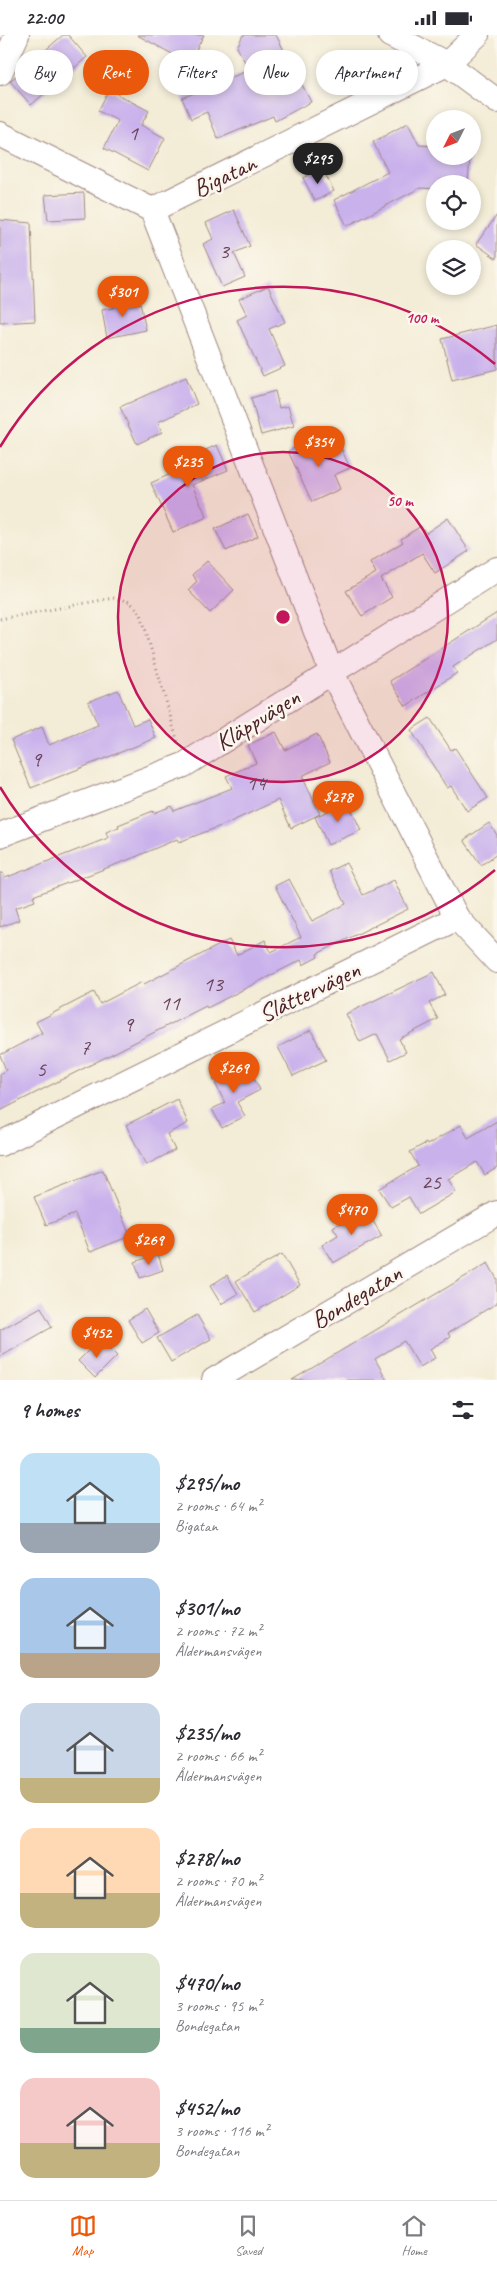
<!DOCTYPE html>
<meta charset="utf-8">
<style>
body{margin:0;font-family:Caveat,sans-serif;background:#f7f7f7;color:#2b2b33;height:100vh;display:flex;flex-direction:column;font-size:19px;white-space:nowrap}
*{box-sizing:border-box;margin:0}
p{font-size:16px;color:#7c7c81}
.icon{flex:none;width:28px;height:28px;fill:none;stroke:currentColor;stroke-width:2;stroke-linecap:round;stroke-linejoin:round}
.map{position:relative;height:1345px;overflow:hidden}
.side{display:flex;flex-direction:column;background:#fff;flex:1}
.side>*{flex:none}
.hud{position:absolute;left:15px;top:15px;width:468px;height:45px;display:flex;gap:10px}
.needle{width:32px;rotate:228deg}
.tools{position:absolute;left:426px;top:75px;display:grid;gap:10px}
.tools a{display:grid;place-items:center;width:55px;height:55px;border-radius:50%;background:#fff;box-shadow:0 2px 8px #0003;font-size:25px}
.price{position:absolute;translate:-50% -42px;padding:0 11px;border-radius:18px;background:#ea580c;color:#fff;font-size:16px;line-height:32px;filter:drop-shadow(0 1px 2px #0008)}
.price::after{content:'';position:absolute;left:50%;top:30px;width:15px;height:11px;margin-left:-8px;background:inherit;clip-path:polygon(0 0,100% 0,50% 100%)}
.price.current{background:#222;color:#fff}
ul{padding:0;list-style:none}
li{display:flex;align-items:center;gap:15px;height:125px;padding:0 20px}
li span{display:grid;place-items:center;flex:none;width:140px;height:100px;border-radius:15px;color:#555}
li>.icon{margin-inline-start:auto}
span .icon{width:60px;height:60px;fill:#fffc;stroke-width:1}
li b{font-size:21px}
h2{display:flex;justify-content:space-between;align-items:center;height:60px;padding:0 20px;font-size:21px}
.pill{padding:0 18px;border-radius:22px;background:#fff;box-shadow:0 2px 8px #0003;font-size:18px;line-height:45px}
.pill.current{background:#ea580c;color:#fff}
.status{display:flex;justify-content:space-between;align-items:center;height:35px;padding:0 25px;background:#fff;direction:ltr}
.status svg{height:14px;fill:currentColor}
.dock{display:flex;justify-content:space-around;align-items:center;height:70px;border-top:1px solid #e1e1e2;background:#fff;font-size:14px;color:#7c7c81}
.dock a{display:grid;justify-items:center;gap:2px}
.dock .current{color:#ea580c}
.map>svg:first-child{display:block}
</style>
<div class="status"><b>22:00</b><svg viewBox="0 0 49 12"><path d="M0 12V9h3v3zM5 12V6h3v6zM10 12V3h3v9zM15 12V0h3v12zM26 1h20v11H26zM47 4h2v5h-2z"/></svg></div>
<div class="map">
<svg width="497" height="1345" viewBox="0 0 497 1345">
<rect width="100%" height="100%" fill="#fbf7ec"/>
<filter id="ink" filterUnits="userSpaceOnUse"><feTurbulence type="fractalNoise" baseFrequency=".02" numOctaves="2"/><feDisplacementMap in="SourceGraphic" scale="10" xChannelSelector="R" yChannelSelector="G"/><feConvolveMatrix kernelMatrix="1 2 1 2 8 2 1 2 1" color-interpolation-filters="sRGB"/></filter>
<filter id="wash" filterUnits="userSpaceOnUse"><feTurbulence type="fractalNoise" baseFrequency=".0096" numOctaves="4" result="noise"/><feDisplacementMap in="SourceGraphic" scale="20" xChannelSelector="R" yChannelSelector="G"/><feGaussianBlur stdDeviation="1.12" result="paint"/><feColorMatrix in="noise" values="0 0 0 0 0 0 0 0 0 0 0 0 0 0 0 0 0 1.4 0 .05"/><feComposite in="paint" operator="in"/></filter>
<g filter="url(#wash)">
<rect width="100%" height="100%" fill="#f3ecd6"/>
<g id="blocks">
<g fill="#c9b1ec">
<path d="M63 0H68L87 22 31 70 10 46Z"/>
<path d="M137 0H204L189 28Z"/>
<path d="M243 0H276L311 67 275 86 273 81 218 104 207 77 191 84 182 63 249 35 237 12Z"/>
<path d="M109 55 149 76 141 90 165 103 148 136 104 113 118 86 98 76Z"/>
<path d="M408 88 419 110 435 111V121H470L468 149H435V154L420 153 347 191 334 165 388 137 373 107Z"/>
<path d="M322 133 334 156 315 166 303 143Z"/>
<path d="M84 158 85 183 48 185 45 160Z"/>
<path d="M234 175 250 211 234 218 245 242 222 252 203 209 213 204 206 188Z"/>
<path d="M497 180V224L476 209Z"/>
<path d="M0 185 31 188 35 286 0 288Z"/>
<path d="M268 251 285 287 269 294 285 331 263 341 237 285 247 280 239 264Z"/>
<path d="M129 261 130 270 140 268 146 295 107 303 102 275 113 273 111 265Z"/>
<path d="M497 290V334L452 345 442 304Z"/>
<path d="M186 342 197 369 158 387 162 397 137 409 120 372Z"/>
<path d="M275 356 279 373 288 371 294 391 261 400 251 363Z"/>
<path d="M316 403 324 419 340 411 350 433 334 440 340 454 312 467 288 416Z"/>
<path d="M217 410 228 435 192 450 207 482 173 497 151 448 186 432 183 425Z"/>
<path d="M248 479 258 501 226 516 215 494Z"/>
<path d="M448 483 469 516 435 538 422 518 381 544 392 562 362 581 346 556 376 538 370 527 403 507 401 504 421 491 426 498Z"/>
<path d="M207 526 234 555 210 578 188 555 197 546 192 540Z"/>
<path d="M497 578V604L453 632 457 638 406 671 390 646Z"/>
<path d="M118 655 133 690 148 684 156 703 31 753 11 705 42 692 49 710 98 690 88 667Z"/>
<path d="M430 683 451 715 455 713 488 763 467 776 451 751 447 753 411 695Z"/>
<path d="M276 697 285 715 317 699 330 727 302 741 320 779 291 793 278 765 226 789 179 807 177 804 133 823 33 861 35 866 15 873 19 885 0 892V838H3L5 843 108 803 106 797 119 792 118 790 153 776 154 778 172 771 174 776 232 753 226 741 256 728 248 710Z"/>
<path d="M348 767 361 795 328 810 315 782Z"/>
<path d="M489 788 497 800V819L481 830 464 805Z"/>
<path d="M346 828 363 860 394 845 408 874 317 919 318 922 303 930 301 925 207 973 206 971 0 1076V1039L6 1035 0 1020 42 998 36 987 94 957 100 969 142 947 144 949 229 905 237 920 265 905 271 917 301 902 275 851 289 844 312 886 346 869 329 836Z"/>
<path d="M434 937 445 960 429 968 438 984 399 1004 406 1017 390 1025 377 999 360 1007 346 979Z"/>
<path d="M311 995 326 1025 293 1041 278 1012Z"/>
<path d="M246 1028 260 1055 237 1067 245 1081 222 1093 212 1074 225 1068 213 1044Z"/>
<path d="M177 1064 188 1088 167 1099 175 1115 146 1130 126 1090Z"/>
<path d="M497 1086V1133L485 1140 477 1127 448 1144 456 1157 419 1179 409 1162 391 1172 379 1154 418 1131 410 1117 426 1108 427 1110 461 1090 468 1103Z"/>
<path d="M103 1135 130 1201 90 1217 75 1179 46 1190 34 1162Z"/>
<path d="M365 1173 382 1201 333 1228 322 1210 338 1200 333 1192Z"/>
<path d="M158 1219 163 1235 140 1243 135 1227Z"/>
<path d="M282 1219 300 1250 255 1277 236 1246Z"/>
<path d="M488 1228 497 1244V1268L448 1298 450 1302 430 1314 435 1323 420 1332 404 1306 375 1324 387 1345H292Z"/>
<path d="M227 1240 238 1259 221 1269 210 1251Z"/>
<path d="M41 1272 52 1292 0 1322V1295Z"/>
<path d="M145 1274 159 1298 142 1308 128 1285Z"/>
<path d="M197 1280 211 1304 171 1327 157 1303Z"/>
<path d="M100 1304 117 1321 95 1343 78 1326Z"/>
</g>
</g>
</g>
<g filter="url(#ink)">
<use href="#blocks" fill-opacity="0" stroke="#9e8680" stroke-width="1"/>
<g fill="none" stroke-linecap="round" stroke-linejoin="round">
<g stroke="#9e8680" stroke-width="26">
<g id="minor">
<path d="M390 0 447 29 497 66"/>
<path d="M0 38 17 0"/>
<path d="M0 99 152 175 332 638 457 883 497 926"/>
<path d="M152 175 447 29 477 0"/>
<path d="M0 800 184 730 497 534"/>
<path d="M0 1109 457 883"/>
<path d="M214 1345 497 1178"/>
</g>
</g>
<path stroke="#9e8680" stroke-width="3" stroke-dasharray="1 4" stroke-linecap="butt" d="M0 584 113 563 130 567 141 579 178 708"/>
<use href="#minor" stroke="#fff" stroke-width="24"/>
</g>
</g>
<circle cx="283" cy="582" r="165" fill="#c2185b" fill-opacity=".12"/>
<g fill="none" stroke="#c2185b" stroke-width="2.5">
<circle cx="283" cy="582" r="165"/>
<path d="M495 835A330 330 0 0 1 0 752M0 412A330 330 0 0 1 495 329"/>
</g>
<g text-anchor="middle" stroke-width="5" stroke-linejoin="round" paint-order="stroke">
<g font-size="22" fill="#6a445b">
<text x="133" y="105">1</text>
<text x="224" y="223">3</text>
<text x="36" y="731">9</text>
<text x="256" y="755">14</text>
<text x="213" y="956">13</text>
<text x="170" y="975">11</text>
<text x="128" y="996">9</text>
<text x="85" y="1019">7</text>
<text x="41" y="1041">5</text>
<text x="431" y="1154">25</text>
</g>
<g font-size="25" fill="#4a1f2b" stroke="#fbf7ec">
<text transform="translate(224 140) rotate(-26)" y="9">Bigatan</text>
<text transform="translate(257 684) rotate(-32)" y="9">Kläppvägen</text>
<text transform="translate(309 956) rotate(-26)" y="9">Slåttervägen</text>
<text transform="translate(356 1261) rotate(-31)" y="9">Bondegatan</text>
</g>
</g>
<circle cx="283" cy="582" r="8" fill="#c2185b" stroke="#fbf7ec" stroke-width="2.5"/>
<g font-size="15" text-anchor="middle" font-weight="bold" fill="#c2185b" stroke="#fbf7ec" stroke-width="5" stroke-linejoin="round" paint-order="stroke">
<text x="422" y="288">100 m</text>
<text x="400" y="471">50 m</text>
</g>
</svg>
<div class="tools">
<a><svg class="needle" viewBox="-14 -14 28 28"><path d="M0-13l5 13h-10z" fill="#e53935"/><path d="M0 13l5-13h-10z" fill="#7c7c81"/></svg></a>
<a><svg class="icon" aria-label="locate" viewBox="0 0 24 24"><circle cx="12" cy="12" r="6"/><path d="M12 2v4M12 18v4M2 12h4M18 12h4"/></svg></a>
<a><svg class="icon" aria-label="layers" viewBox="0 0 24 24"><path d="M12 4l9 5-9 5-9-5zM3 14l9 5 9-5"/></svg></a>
</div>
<b class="price current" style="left:318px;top:150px">$295</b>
<b class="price" style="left:123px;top:283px">$301</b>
<b class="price" style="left:319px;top:433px">$354</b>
<b class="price" style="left:188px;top:453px">$235</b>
<b class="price" style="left:338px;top:788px">$278</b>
<b class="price" style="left:234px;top:1059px">$269</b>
<b class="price" style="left:352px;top:1201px">$470</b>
<b class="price" style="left:149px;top:1231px">$269</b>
<b class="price" style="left:97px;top:1324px">$452</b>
<div class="hud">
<a class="pill">Buy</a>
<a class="pill current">Rent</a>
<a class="pill">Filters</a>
<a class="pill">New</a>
<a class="pill">Apartment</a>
</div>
</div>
<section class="side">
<h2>9 homes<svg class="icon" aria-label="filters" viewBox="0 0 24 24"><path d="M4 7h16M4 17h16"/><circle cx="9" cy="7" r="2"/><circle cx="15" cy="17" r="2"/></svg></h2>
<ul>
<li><span style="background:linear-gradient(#bfe0f5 70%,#9aa5b1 0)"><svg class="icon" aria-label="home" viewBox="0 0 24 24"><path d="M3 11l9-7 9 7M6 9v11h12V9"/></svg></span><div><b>$295/mo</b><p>2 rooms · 64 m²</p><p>Bigatan</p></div></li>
<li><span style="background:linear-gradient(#a9c7e8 75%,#b9a48a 0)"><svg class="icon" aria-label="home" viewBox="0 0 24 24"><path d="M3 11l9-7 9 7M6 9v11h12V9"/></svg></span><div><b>$301/mo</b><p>2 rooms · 72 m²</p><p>Åldermansvägen</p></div></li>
<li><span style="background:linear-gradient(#c9d6e8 75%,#c2b280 0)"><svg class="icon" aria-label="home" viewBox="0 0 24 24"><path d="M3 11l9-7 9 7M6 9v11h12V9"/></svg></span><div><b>$235/mo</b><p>2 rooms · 66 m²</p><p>Åldermansvägen</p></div></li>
<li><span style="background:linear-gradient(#ffd9b3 65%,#c2b280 0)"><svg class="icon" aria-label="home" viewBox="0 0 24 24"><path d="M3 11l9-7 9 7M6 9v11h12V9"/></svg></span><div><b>$278/mo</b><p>2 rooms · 70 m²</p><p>Åldermansvägen</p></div></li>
<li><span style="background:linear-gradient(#dfe7d0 75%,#7fa58c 0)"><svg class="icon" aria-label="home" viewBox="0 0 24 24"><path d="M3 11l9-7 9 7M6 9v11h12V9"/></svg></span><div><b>$470/mo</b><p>3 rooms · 95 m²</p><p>Bondegatan</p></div></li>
<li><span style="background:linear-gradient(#f6c9c9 65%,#c2b280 0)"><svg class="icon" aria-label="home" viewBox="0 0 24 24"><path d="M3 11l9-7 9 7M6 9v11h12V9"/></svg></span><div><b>$452/mo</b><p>3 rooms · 116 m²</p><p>Bondegatan</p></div></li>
</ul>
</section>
<nav class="dock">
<a class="current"><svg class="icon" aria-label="map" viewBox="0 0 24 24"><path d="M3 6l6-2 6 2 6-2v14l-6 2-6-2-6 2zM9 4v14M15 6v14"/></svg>Map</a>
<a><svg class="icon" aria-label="saved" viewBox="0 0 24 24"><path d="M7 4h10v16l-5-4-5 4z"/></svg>Saved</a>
<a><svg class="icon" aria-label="home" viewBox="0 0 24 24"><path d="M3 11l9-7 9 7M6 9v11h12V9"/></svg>Home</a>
</nav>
